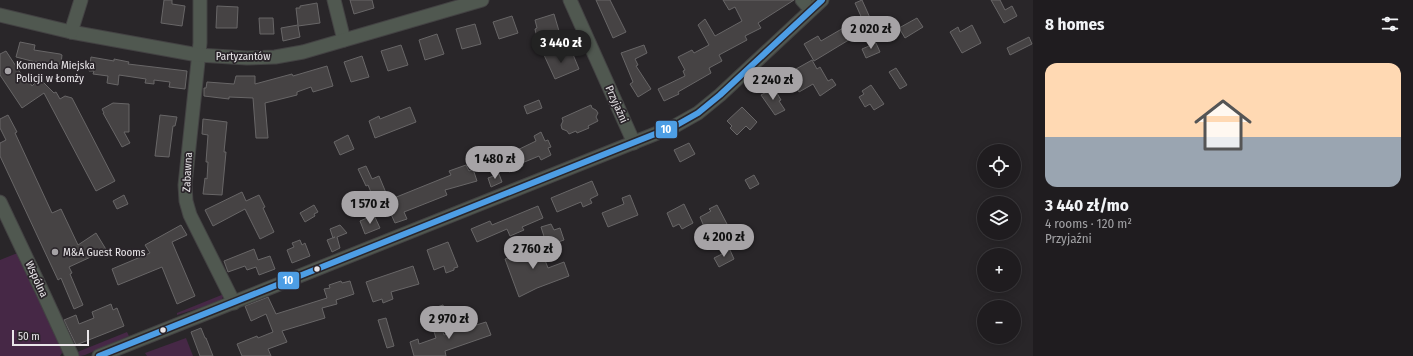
<!DOCTYPE html>
<meta charset="utf-8">
<style>
body{margin:0;font-family:"Fira Sans Condensed",sans-serif;background:#272528;color:#f1f3f6;height:100vh;display:flex;flex-direction:column;font-size:15px;white-space:nowrap}
*{box-sizing:border-box;margin:0}
p{font-size:13px;color:#a1a1a4}
.icon{flex:none;width:22px;height:22px;fill:none;stroke:currentColor;stroke-width:2;stroke-linecap:round;stroke-linejoin:round}
.map{position:relative;flex:1;overflow:hidden}
.panel{display:flex;flex-direction:column;background:#1f1c1f;width:380px}
.panel>*{flex:none}
.buttons{position:absolute;left:977px;top:144px;display:grid;gap:8px}
.buttons a{display:grid;place-items:center;width:44px;height:44px;border-radius:50%;background:#1f1c1f;box-shadow:0 2px 10px #0003,0 0 0 1px #3c3a3d;font-size:20px}
.scale{position:absolute;left:12px;bottom:10px;width:77px;box-sizing:border-box;padding-left:4px;border:2px solid #e9e6e9;border-top:0;font-size:11px;line-height:14px;white-space:nowrap;color:#e9e6e9;-webkit-text-stroke:3px #2a252a;paint-order:stroke}
.price{position:absolute;translate:-50% -34px;padding:0 9px;border-radius:14px;background:#a6a3a6;color:#111;font-size:13px;line-height:26px;filter:drop-shadow(0 1px 2px #0008)}
.price::after{content:'';position:absolute;left:50%;top:24px;width:12px;height:9px;margin-left:-6px;background:inherit;clip-path:polygon(0 0,100% 0,50% 100%)}
.price.on{background:#222;color:#fff}
ul{padding:0;list-style:none}
li{display:grid;align-content:center;gap:8px;height:212px;padding:0 12px}
li span{display:grid;place-items:center;height:124px;border-radius:12px;color:#555}
li>.icon{margin-inline-start:auto}
span .icon{width:72px;height:72px;fill:#fffc;stroke-width:1}
li b{font-size:17px}
h2{display:flex;justify-content:space-between;align-items:center;height:48px;padding:0 12px;font-size:17px}
main{display:flex;flex:1;min-height:0}
.map>svg:first-child{display:block}
</style>
<main>
<div class="map">
<svg width="1033" height="356" viewBox="0 0 1033 356">
<rect width="100%" height="100%" fill="#292629"/>
<g fill="#462846">
<path d="M20 252 64 350 60 356H0V260Z"/>
<path d="M224 294 222 299 218 302 177 315V313Z"/>
<path d="M127 332 129 336 85 355 80 356 75 353Z"/>
<path d="M186 338 193 356H147L145 353Z"/>
</g>
<g fill="#464344" stroke="#686667">
<path d="M164 0H172V4L185 6 182 26 161 23Z"/>
<path d="M350 0H372L374 8 354 14Z"/>
<path d="M596 0H610L626 32 613 38Z"/>
<path d="M723 0H794L758 23 761 28 745 36 747 40 719 55 722 61 709 68 711 73 678 92 679 94 664 101 658 89 685 76 683 71 685 70 678 57 692 50 694 53 709 45 698 25 705 19 715 36 742 21 735 7 729 10Z"/>
<path d="M862 0 880 40 873 43 855 3Z"/>
<path d="M991 0H1000L1005 10 1012 6 1017 16 1004 23Z"/>
<path d="M317 3 320 23 298 26 300 37 283 41 281 28 298 25 296 8H300V6Z"/>
<path d="M217 6 238 7 237 28H216Z"/>
<path d="M554 14 559 31 537 38 535 29 537 28 535 20Z"/>
<path d="M512 16 518 33 499 39 493 22Z"/>
<path d="M259 18H273L274 34H260Z"/>
<path d="M917 18 923 27 905 38 899 28Z"/>
<path d="M475 24 481 44 462 49 456 29Z"/>
<path d="M972 25 981 43 962 53 950 32 958 27 960 32Z"/>
<path d="M845 27 852 38 814 61 804 44 818 36 821 41Z"/>
<path d="M437 34 444 54 425 60 419 40Z"/>
<path d="M1029 37 1032 44 1010 55 1007 48Z"/>
<path d="M20 42 35 45 34 50 60 54 62 55 61 64H59L58 68 45 66 47 65 16 57Z"/>
<path d="M876 43 880 52 866 58 862 49Z"/>
<path d="M401 45 408 65 388 71 381 51Z"/>
<path d="M644 45 647 53 635 59 638 65 636 66 651 89 638 97 630 84 633 82 621 53Z"/>
<path d="M556 49 560 57 572 52 579 69 555 79 544 55Z"/>
<path d="M6 51 25 80 27 78 32 86 37 81 35 77 37 76 54 93 56 92 60 99 65 96 72 98 115 181 96 191 44 93 22 108 0 75V54Z"/>
<path d="M362 56 369 77 351 82 344 62Z"/>
<path d="M91 57 114 61V59L129 62 128 64 187 71 185 89 169 87 170 82 154 80V84L145 83 146 79 119 75 118 85 107 83 108 76 93 74 94 71H89Z"/>
<path d="M812 60 817 69 820 67 828 81 832 79 836 85 820 96 813 84 799 92 790 78 798 73 796 69Z"/>
<path d="M327 66 333 86 313 92 311 87 297 92V95L265 103 268 138H256L253 98 229 97V99L204 96V88H206L207 82 234 84 236 76H255V84L292 74 293 76Z"/>
<path d="M896 68 907 85 900 89 889 72Z"/>
<path d="M871 85 884 104 874 110 870 104 865 107 859 97 864 94 862 91Z"/>
<path d="M774 88 781 100 779 101 785 110 775 115 761 95Z"/>
<path d="M539 100 542 108 527 114 524 106Z"/>
<path d="M113 103 129 104V132H124L130 143 122 147 103 113H104L102 109Z"/>
<path d="M591 105 592 108 596 110 598 113 596 117 598 121 588 126 589 128 577 133 576 131 569 134 567 131 562 129 561 125 563 121 562 118Z"/>
<path d="M410 107 416 122 375 138 369 121 379 116 380 119Z"/>
<path d="M742 107 757 122 750 130 746 126 737 135 730 128 732 126 727 121Z"/>
<path d="M8 115 17 132 15 133 52 213 61 209 78 245 96 233 107 251 97 257 95 255 69 267 72 273 70 274 83 305 74 309 61 278 58 280 0 156V143L6 140 0 128V119Z"/>
<path d="M160 115 177 117 175 126H173L169 157 155 156Z"/>
<path d="M203 119 227 122 224 152H226L222 195 203 194 205 178 207 179 208 162H206L208 135 202 134Z"/>
<path d="M541 132 545 141 548 140 551 147 548 148 551 155 541 160 539 156 522 163 523 166 509 172 503 157 536 141 534 136Z"/>
<path d="M348 135 354 149 340 155 334 142Z"/>
<path d="M689 143 695 154 680 162 674 150Z"/>
<path d="M466 165 469 171 473 169 477 181 445 190 447 195 404 212 407 219 395 223 386 203 377 207 368 185 366 186 358 169 366 166 372 179 379 176 389 200 451 175 449 171Z"/>
<path d="M499 174 502 182 491 187 488 178Z"/>
<path d="M754 175 759 184 750 189 745 180Z"/>
<path d="M592 181 598 195 590 199 592 203 583 207 581 202 557 212 551 198Z"/>
<path d="M242 192 246 201 259 195 265 207 263 208 274 232 260 239 245 209 213 226 205 210Z"/>
<path d="M124 195 128 204 117 209 113 201Z"/>
<path d="M630 195 638 215 608 227 602 213 624 204 622 198Z"/>
<path d="M684 204 693 223 682 229 679 224 673 227 667 213Z"/>
<path d="M314 205 318 212 314 214 315 216 305 222 300 213Z"/>
<path d="M717 205 727 224 709 233 707 228 705 229 700 217 711 211 709 209Z"/>
<path d="M538 206 543 218 522 227 524 230 510 236 507 229 477 242 471 229 490 221 492 225Z"/>
<path d="M374 215 380 228 365 234 360 221Z"/>
<path d="M551 224 554 230 560 228 564 240 547 246 541 227Z"/>
<path d="M181 225 187 235 172 242 195 296 177 304 162 267 118 285 112 269 150 253 145 245Z"/>
<path d="M340 225 347 233 337 237 340 248 332 252 327 240 335 237 333 238 330 229Z"/>
<path d="M300 240 302 245 305 243 310 256 292 263 287 250 294 247 292 243Z"/>
<path d="M448 242 458 267 454 268V270L446 273 444 266 434 270 427 250Z"/>
<path d="M538 242 548 268 564 262 569 276 537 288 519 297 505 259 522 253 521 249Z"/>
<path d="M254 249 258 260 270 256 275 269 259 275 256 267 247 270 245 266 228 272 224 261Z"/>
<path d="M730 250 734 259 719 267 714 258Z"/>
<path d="M413 266 419 284 391 292 393 299 383 303 382 299 373 302 366 282Z"/>
<path d="M341 281 342 283 350 281 354 294 336 300 337 304 322 308 325 318 282 331 287 342 268 349 271 356H242L237 344 257 336 258 338 273 332 266 314 251 321 245 306 268 297 276 314 327 298 324 289 330 288 329 285Z"/>
<path d="M111 304 113 310 117 308 124 326 76 345 64 320 76 315 79 324 94 318 92 312Z"/>
<path d="M443 305 446 313 431 318 428 310Z"/>
<path d="M386 318 394 346 387 348 378 320Z"/>
<path d="M440 322 444 335 486 322 491 335 445 351 446 356H414L410 342 418 339 419 344 436 338 432 325Z"/>
<path d="M201 328 205 338H206L213 356H200L191 332Z"/>
</g>
<g fill="none" stroke-linecap="round" stroke-linejoin="round">
<g stroke="#434243" stroke-width="15">
<g id="minor">
<path d="M200 0V43L185 185 186 201 190 215 234 303"/>
<path d="M334 0 344 40"/>
<path d="M570 0 634 143"/>
<path d="M802 0 811 10"/>
<path d="M0 15 71 32 198 55 247 58 275 57 303 52 482 0"/>
<path d="M71 32 81 0"/>
<path d="M0 202 44 295 72 356"/>
<path d="M99 356 675 126 698 113 720 95 822 0"/>
</g>
</g>
<use href="#minor" stroke="#505850" stroke-width="13"/>
<g stroke="#2a252a" stroke-width="9">
<path id="bus-1" d="M99 356 675 126 698 113 720 95 822 0"/>
</g>
<use href="#bus-1" stroke="#4d9ee5" stroke-width="6"/>
</g>
<g fill="#a6a3a6" stroke="#2a252a" stroke-width="1.5">
<circle cx="8" cy="71" r="4"/>
<circle cx="55" cy="252" r="4"/>
</g>
<g fill="#e9e6e9" stroke="#2a252a" stroke-width="1.5">
<circle cx="317" cy="269" r="3.5"/>
<circle cx="163" cy="330" r="3.5"/>
</g>
<g text-anchor="middle" stroke-width="3.5" stroke-linejoin="round" paint-order="stroke">
<g font-size="11" fill="#e9e6e9" stroke="#2a252a">
<text x="243" y="60">Partyzantów</text>
<text transform="translate(617 104) rotate(66)" y="4">Przyjaźni</text>
<text transform="translate(187 172) rotate(-87)" y="4">Zabawna</text>
<text transform="translate(37 279) rotate(65)" y="4">Wspólna</text>
</g>
<g font-size="11" fill="#e9e6e9" stroke="#2a252a" text-anchor="start">
<text x="16" y="69">Komenda Miejska<tspan x="16" dy="13">Policji w Łomży</tspan></text>
<text x="63" y="256">M&amp;A Guest Rooms</text>
</g>
</g>
<g stroke="#2a252a" stroke-width="1.5">
<rect x="655" y="120" width="23" height="19" rx="4" fill="#4d9ee5"/>
<rect x="277" y="271" width="23" height="19" rx="4" fill="#4d9ee5"/>
</g>
<g font-size="11" text-anchor="middle" font-weight="bold" fill="#fff">
<text x="666" y="133">10</text>
<text x="288" y="284">10</text>
</g>
</svg>
<div class="buttons">
<a><svg class="icon" aria-label="locate" viewBox="0 0 24 24"><circle cx="12" cy="12" r="6"/><path d="M12 2v4M12 18v4M2 12h4M18 12h4"/></svg></a>
<a><svg class="icon" aria-label="layers" viewBox="0 0 24 24"><path d="M12 4l9 5-9 5-9-5zM3 14l9 5 9-5"/></svg></a>
<a>+</a>
<a>−</a>
</div>
<div class="scale">50 m</div>
<b class="price" style="left:871px;top:50px">2 020 zł</b>
<b class="price on" style="left:561px;top:64px">3 440 zł</b>
<b class="price" style="left:773px;top:101px">2 240 zł</b>
<b class="price" style="left:495px;top:180px">1 480 zł</b>
<b class="price" style="left:370px;top:225px">1 570 zł</b>
<b class="price" style="left:724px;top:258px">4 200 zł</b>
<b class="price" style="left:533px;top:270px">2 760 zł</b>
<b class="price" style="left:449px;top:340px">2 970 zł</b>
</div>
<section class="panel">
<h2>8 homes<svg class="icon" aria-label="filters" viewBox="0 0 24 24"><path d="M4 7h16M4 17h16"/><circle cx="9" cy="7" r="2"/><circle cx="15" cy="17" r="2"/></svg></h2>
<ul>
<li><span style="background:linear-gradient(#ffd9b3 60%,#9aa5b1 0)"><svg class="icon" aria-label="home" viewBox="0 0 24 24"><path d="M3 11l9-7 9 7M6 9v11h12V9"/></svg></span><div><b>3 440 zł/mo</b><p>4 rooms · 120 m²</p><p>Przyjaźni</p></div></li>
</ul>
</section>
</main>
